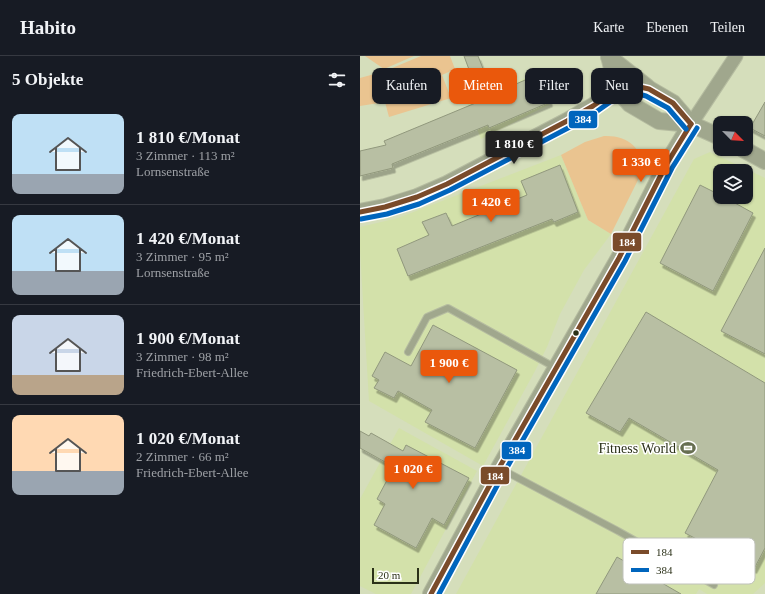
<!DOCTYPE html>
<html lang="de">
<meta charset="utf-8">
<style>
body{margin:0;font-family:Georgia,serif;background:#242831;color:#f1f3f6;height:100vh;display:flex;flex-direction:column;font-size:15px;white-space:nowrap}
*{box-sizing:border-box;margin:0}
p{font-size:13px;color:#9ea1a6}
.icon{flex:none;width:22px;height:22px;fill:none;stroke:currentColor;stroke-width:2;stroke-linecap:round;stroke-linejoin:round}
.map{position:relative;flex:1;overflow:hidden}
.drawer{display:flex;flex-direction:column;background:#171b24;width:360px}
.drawer>*{flex:none}
.banner{position:absolute;left:12px;top:12px;width:333px;height:36px;display:flex;gap:8px}
.needle{width:26px;rotate:114deg}
.controls{position:absolute;left:353px;top:60px;display:grid;gap:8px}
.controls a{display:grid;place-items:center;width:40px;height:40px;border-radius:8px;background:#171b24;box-shadow:0 1px 3px #0004;font-size:20px}
.scale{position:absolute;left:12px;bottom:10px;width:47px;box-sizing:border-box;padding-left:4px;border:2px solid #2b3118;border-top:0;font-size:11px;line-height:14px;white-space:nowrap;color:#2b3118;-webkit-text-stroke:3px #fff;paint-order:stroke}
.price{position:absolute;translate:-50% -34px;padding:0 9px;border-radius:4px;background:#ea580c;color:#fff;font-size:13px;line-height:26px;filter:drop-shadow(0 1px 2px #0008)}
.price::after{content:'';position:absolute;left:50%;top:24px;width:12px;height:9px;margin-left:-6px;background:inherit;clip-path:polygon(0 0,100% 0,50% 100%)}
.price.selected{background:#222;color:#fff}
ul{padding:0;list-style:none}
li{display:flex;align-items:center;gap:12px;height:100px;padding:0 12px}
li+li{border-top:1px solid #363941}
li span{display:grid;place-items:center;flex:none;width:112px;height:80px;border-radius:8px;color:#555}
li>.icon{margin-inline-start:auto}
span .icon{width:48px;height:48px;fill:#fffc;stroke-width:1}
li b{font-size:17px}
h2{display:flex;justify-content:space-between;align-items:center;height:48px;padding:0 12px;font-size:17px}
.pill{padding:0 14px;border-radius:8px;background:#171b24;box-shadow:0 1px 3px #0004;font-size:14px;line-height:36px}
.pill.selected{background:#ea580c;color:#fff}
header{display:flex;align-items:center;gap:24px;box-sizing:border-box;height:56px;padding:0 20px;background:#171b24;border-bottom:1px solid #363941}
header strong{font-size:19px}
nav{display:flex;gap:22px;margin-inline-start:auto;font-size:14px}
main{display:flex;flex:1;min-height:0}
.map>svg:first-child{display:block}
</style>
<header>
<strong>Habito</strong>
<nav><a>Karte</a><a>Ebenen</a><a>Teilen</a></nav>
</header>
<main>
<section class="drawer">
<h2>5 Objekte<svg class="icon" aria-label="filters" viewBox="0 0 24 24"><path d="M4 7h16M4 17h16"/><circle cx="9" cy="7" r="2"/><circle cx="15" cy="17" r="2"/></svg></h2>
<ul>
<li><span style="background:linear-gradient(#bfe0f5 75%,#9aa5b1 0)"><svg class="icon" aria-label="home" viewBox="0 0 24 24"><path d="M3 11l9-7 9 7M6 9v11h12V9"/></svg></span><div><b>1 810 €/Monat</b><p>3 Zimmer · 113 m²</p><p>Lornsenstraße</p></div></li>
<li><span style="background:linear-gradient(#bfe0f5 70%,#9aa5b1 0)"><svg class="icon" aria-label="home" viewBox="0 0 24 24"><path d="M3 11l9-7 9 7M6 9v11h12V9"/></svg></span><div><b>1 420 €/Monat</b><p>3 Zimmer · 95 m²</p><p>Lornsenstraße</p></div></li>
<li><span style="background:linear-gradient(#c9d6e8 75%,#b9a48a 0)"><svg class="icon" aria-label="home" viewBox="0 0 24 24"><path d="M3 11l9-7 9 7M6 9v11h12V9"/></svg></span><div><b>1 900 €/Monat</b><p>3 Zimmer · 98 m²</p><p>Friedrich-Ebert-Allee</p></div></li>
<li><span style="background:linear-gradient(#ffd9b3 70%,#9aa5b1 0)"><svg class="icon" aria-label="home" viewBox="0 0 24 24"><path d="M3 11l9-7 9 7M6 9v11h12V9"/></svg></span><div><b>1 020 €/Monat</b><p>2 Zimmer · 66 m²</p><p>Friedrich-Ebert-Allee</p></div></li>
</ul>
</section>
<div class="map">
<svg width="405" height="538" viewBox="0 0 405 538">
<defs>
<filter id="shadow"><feDropShadow dx="2.5" dy="4.5" stdDeviation="0" flood-color="#0004"/></filter>
</defs>
<rect width="100%" height="100%" fill="#d5debb"/>
<g fill="#d3e1aa" fill-rule="evenodd">
<path d="M180 16 194 46 121 83 107 47Z"/>
<path d="M350 96 405 122V527L393 538H347L339 533 336 538H96L334 103ZM360 115H386V141H360Z"/>
<path d="M201 99 228 164 251 178 224 214 200 258 187 291 175 315 123 410 9 345 0 195V171L38 162Z"/>
<path d="M39 372 117 415 51 538H16L0 530V443Z"/>
</g>
<g fill="#eac490">
<path d="M5 0H54L24 13Z"/>
<path d="M61 0H90L95 13 82 19 91 42 29 61 25 46 0 50V22L25 15Z"/>
<path d="M244 80C267 79 282 91 283 114L251 178 228 164 201 99 225 86Z"/>
</g>
<g fill="#b8bfa3" stroke="#91987d" filter="url(#shadow)">
<path d="M104 0H118L133 38 179 18 190 46 129 72 128 69 32 108 33 112 0 120V95L26 89 24 85 118 46 117 44 120 43Z"/>
<path d="M405 46V80L390 72Z"/>
<path d="M200 109 218 156 194 166 192 163 48 220 37 193 69 179 62 166 86 157 92 170 167 139 161 125Z"/>
<path d="M340 129 360 139V141H364L393 157 353 235 300 207Z"/>
<path d="M405 192V298L361 275Z"/>
<path d="M286 256 405 327V492L394 513 325 477 358 414 269 362 260 376 226 357Z"/>
<path d="M73 269 157 314 115 392 65 366 72 354 38 335 34 342 14 332 19 324 12 320 25 296 51 310Z"/>
<path d="M0 375 9 380 11 377 43 395 46 389 109 422 84 469 72 462 56 492 14 469 25 448 17 443 34 411 0 392Z"/>
<path d="M257 501 321 538H236Z"/>
</g>
<g fill="none" stroke-linecap="round" stroke-linejoin="round">
<g stroke="#b5bca0" stroke-width="8">
<g id="service">
<path d="M48 296 67 261 88 252 196 312"/>
<path d="M139 412 258 475 354 529"/>
</g>
</g>
<g stroke="#b5bca0" stroke-width="15">
<path id="minor" d="M331 68 376 0"/>
</g>
<g stroke="#b5bca0" stroke-width="18">
<g id="tertiary">
<path d="M249 0 257 33 270 48 299 65 331 68 360 81"/>
<path d="M249 1 287 31"/>
<path d="M383 93 405 105"/>
<path d="M0 156 25 151 57 141 87 128 207 65 233 50 257 33 271 29 289 33 313 47 331 68"/>
<path d="M71 538 139 412 259 202 306 109 331 68"/>
</g>
</g>
<use href="#service" stroke="#a0a78d" stroke-width="6"/>
<use href="#minor" stroke="#a0a78d" stroke-width="13"/>
<use href="#tertiary" stroke="#a0a78d" stroke-width="16"/>
<g stroke="#fff" stroke-width="8">
<g id="bus-1">
<path d="M0 156 25 151 57 141 87 128 207 65 233 50 257 33 271 29 289 33 313 47 331 68"/>
<path d="M71 538 139 412 259 202 306 109 331 68"/>
</g>
</g>
<g stroke="#fff" stroke-width="8">
<g id="bus-2">
<path d="M1 163 27 158 59 148 90 134 210 71 236 56 260 39 271 36 286 40 308 52 326 73"/>
<path d="M79 538 145 415 265 205 312 112 337 72"/>
</g>
</g>
<use href="#bus-1" stroke="#7a4b2a" stroke-width="5"/>
<use href="#bus-2" stroke="#0065bd" stroke-width="5"/>
</g>
<defs>
<g id="stadium-bare" transform="scale(1.2)"><path d="M0-5a6.5 5 0 1 0 0 10a6.5 5 0 1 0 0-10ZM-3.5-1.8h7v3.6h-7Z" fill="#666e51" stroke="#fff" stroke-width="2.5" paint-order="stroke"/></g>
</defs>
<g fill-rule="evenodd">
<use href="#stadium-bare" x="328" y="392"/>
</g>
<circle fill="#2b3118" stroke="#fff" stroke-width="1.5" cx="216" cy="277" r="3.5"/>
<g text-anchor="middle" stroke-width="3" stroke-linejoin="round" paint-order="stroke">
<g font-size="14" fill="#2b3118" stroke="#fff" text-anchor="end">
<text x="316" y="397">Fitness World</text>
</g>
</g>
<rect x="263" y="482" width="132" height="46" rx="6" fill="#fff" stroke="#bfc1ba" stroke-width="1"/>
<rect x="271" y="494" width="18" height="4" fill="#7a4b2a"/>
<rect x="271" y="512" width="18" height="4" fill="#0065bd"/>
<g font-size="11" fill="#2b3118">
<text x="296" y="500">184</text>
<text x="296" y="518">384</text>
</g>
<g stroke="#fff" stroke-width="1.5">
<rect x="208" y="54" width="30" height="19" rx="4" fill="#0065bd"/>
<rect x="252" y="176" width="30" height="20" rx="4" fill="#7a4b2a"/>
<rect x="141" y="385" width="31" height="19" rx="4" fill="#0065bd"/>
<rect x="120" y="410" width="30" height="19" rx="4" fill="#7a4b2a"/>
</g>
<g font-size="11" text-anchor="middle" font-weight="bold" fill="#fff">
<text x="223" y="67">384</text>
<text x="267" y="190">184</text>
<text x="157" y="398">384</text>
<text x="135" y="424">184</text>
</g>
</svg>
<div class="controls">
<a><svg class="needle" viewBox="-14 -14 28 28"><path d="M0-13l5 13h-10z" fill="#e53935"/><path d="M0 13l5-13h-10z" fill="#9ea1a6"/></svg></a>
<a><svg class="icon" aria-label="layers" viewBox="0 0 24 24"><path d="M12 4l9 5-9 5-9-5zM3 14l9 5 9-5"/></svg></a>
</div>
<div class="scale">20 m</div>
<b class="price selected" style="left:154px;top:109px">1 810 €</b>
<b class="price" style="left:281px;top:127px">1 330 €</b>
<b class="price" style="left:131px;top:167px">1 420 €</b>
<b class="price" style="left:89px;top:328px">1 900 €</b>
<b class="price" style="left:53px;top:434px">1 020 €</b>
<div class="banner">
<a class="pill">Kaufen</a>
<a class="pill selected">Mieten</a>
<a class="pill">Filter</a>
<a class="pill">Neu</a>
</div>
</div>
</main>
